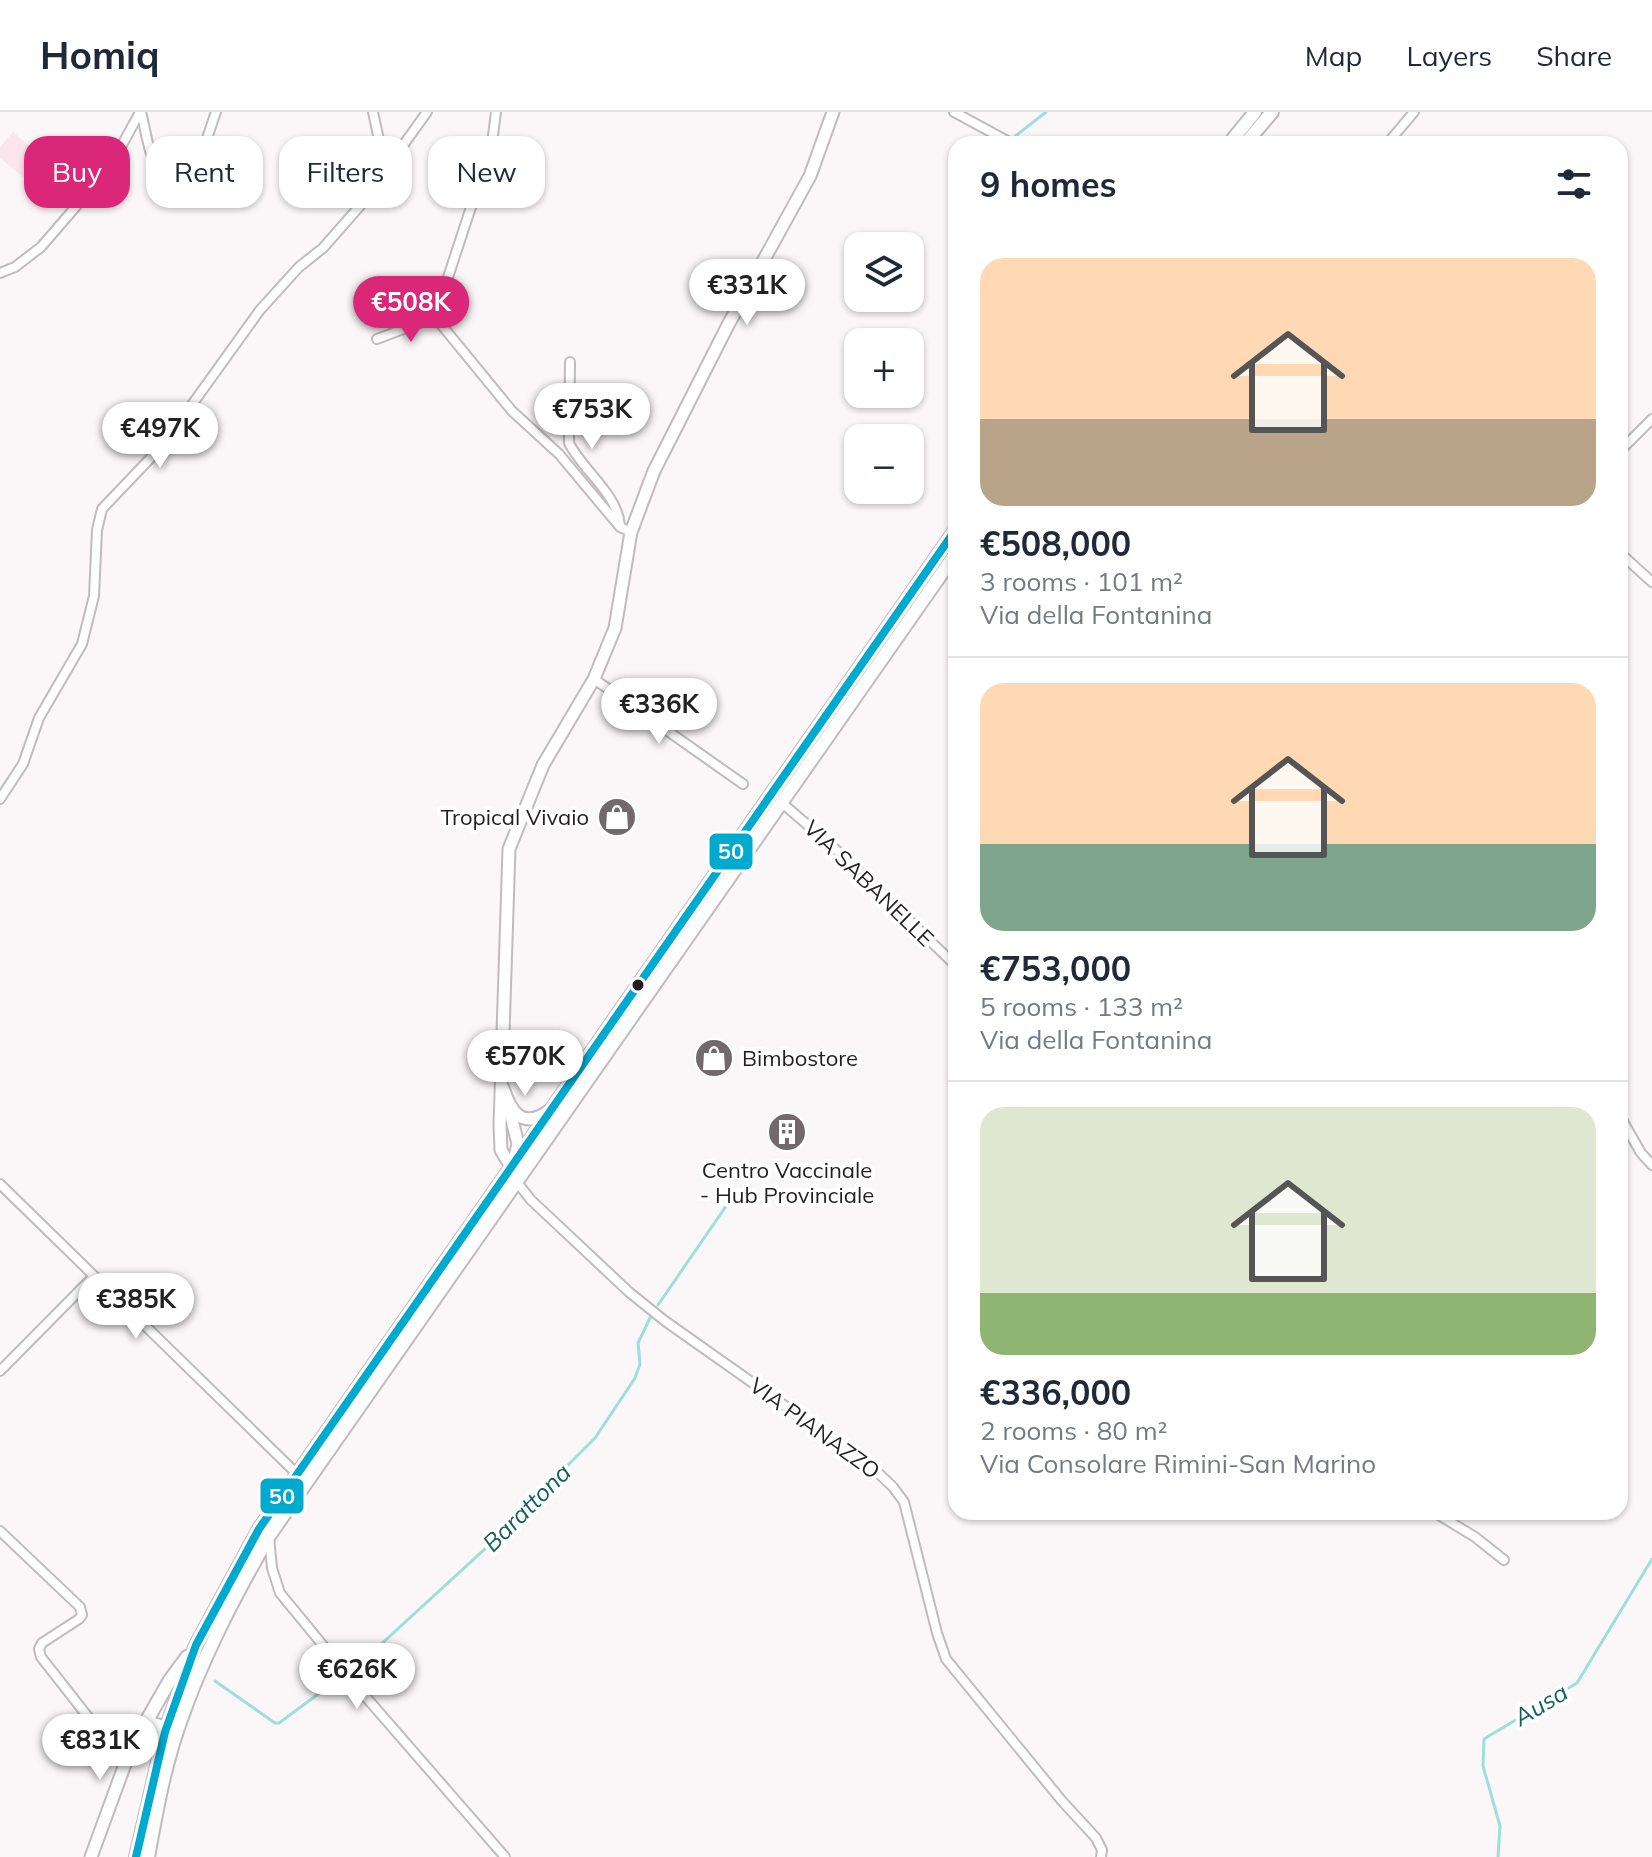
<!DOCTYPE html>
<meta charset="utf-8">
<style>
body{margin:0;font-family:Mulish,sans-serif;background:#f6f6f7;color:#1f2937;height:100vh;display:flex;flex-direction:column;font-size:30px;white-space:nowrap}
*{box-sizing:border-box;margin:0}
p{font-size:26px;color:#747a83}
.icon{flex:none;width:44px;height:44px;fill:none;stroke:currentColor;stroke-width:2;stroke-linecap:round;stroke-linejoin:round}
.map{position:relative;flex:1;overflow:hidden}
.details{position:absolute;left:948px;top:24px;width:680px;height:1384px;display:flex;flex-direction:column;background:#fff;border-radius:24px;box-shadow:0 2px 6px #0004}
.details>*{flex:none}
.guide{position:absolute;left:24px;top:24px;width:760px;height:72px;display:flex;gap:16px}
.controls{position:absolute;left:844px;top:120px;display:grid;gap:16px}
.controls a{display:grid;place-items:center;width:80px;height:80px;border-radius:16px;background:#fff;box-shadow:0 2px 6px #0004;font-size:40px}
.price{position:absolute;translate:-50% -68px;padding:0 18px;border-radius:28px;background:#fff;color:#222;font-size:26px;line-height:52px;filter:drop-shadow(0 2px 4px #0008)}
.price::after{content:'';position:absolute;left:50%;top:48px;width:24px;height:18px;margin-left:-12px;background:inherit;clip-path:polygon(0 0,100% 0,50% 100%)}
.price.selected{background:#db2777;color:#fff}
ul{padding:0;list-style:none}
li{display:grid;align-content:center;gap:16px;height:424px;padding:0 32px}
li+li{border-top:2px solid #e0e1e3}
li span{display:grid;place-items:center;height:248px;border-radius:24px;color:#555}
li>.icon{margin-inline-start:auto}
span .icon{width:144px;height:144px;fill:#fffc;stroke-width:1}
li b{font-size:34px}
h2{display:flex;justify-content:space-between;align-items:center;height:96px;padding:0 32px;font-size:34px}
.pill{padding:0 28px;border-radius:24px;background:#fff;box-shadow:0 2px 6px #0004;font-size:28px;line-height:72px}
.pill.selected{background:#db2777;color:#fff}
header{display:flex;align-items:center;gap:48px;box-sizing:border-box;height:112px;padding:0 40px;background:#fff;border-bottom:2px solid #e0e1e3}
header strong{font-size:38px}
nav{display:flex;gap:44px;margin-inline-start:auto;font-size:28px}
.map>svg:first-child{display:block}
</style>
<header>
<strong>Homiq</strong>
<nav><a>Map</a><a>Layers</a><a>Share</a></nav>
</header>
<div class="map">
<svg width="1652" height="1745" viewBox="0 0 1652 1745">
<rect width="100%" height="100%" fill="#fbf7f9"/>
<path fill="#fde5ee" d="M13 20 53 54 35 75 0 46V35Z"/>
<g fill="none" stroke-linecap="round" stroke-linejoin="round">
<g stroke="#9edfda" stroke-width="3">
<path d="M1013 26 1046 0"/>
<path d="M658 1193 733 1084"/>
<path d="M353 1558 536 1390 558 1363 595 1326 635 1266 640 1252 638 1231 652 1202"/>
<path d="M215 1569 275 1611H279L344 1563"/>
<path d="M1498 1745 1500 1714 1483 1654 1484 1627 1577 1571 1652 1447"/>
</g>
<g stroke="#c1bbbe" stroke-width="12">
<g id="street">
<path d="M141 0C148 26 148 53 170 70 199 68 207 23 216 0"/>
<path d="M373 0 379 28 390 53"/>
<path d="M954 0 1013 32"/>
<path d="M1387 32 1414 0"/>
<path d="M0 161 15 155 41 135 110 55 140 0"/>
<path d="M435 205 512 299 559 342 620 415 631 420"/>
<path d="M377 227 435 205 492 31 496 0"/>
<path d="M570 250 569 331C583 359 618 382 620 414"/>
<path d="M1620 339 1652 307"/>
<path d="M1620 441 1652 470"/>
<path d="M594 567 743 672"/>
<path d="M0 687 23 652 39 606 82 532 94 484 97 418 102 397 163 333 260 198 299 155 323 136 359 95 427 0"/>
<path d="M781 690 841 742 956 854"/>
<path d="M1620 1004 1641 1041 1652 1053"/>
<path d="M516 1069 531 1088 629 1180 665 1209 873 1356 893 1375 904 1390 937 1521 946 1547 1062 1689 1096 1726 1102 1738 1101 1745"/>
<path d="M0 1072 296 1361"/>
<path d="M0 1259 93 1165"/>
<path d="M1434 1400 1475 1425 1504 1448"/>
<path d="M0 1419 80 1495 82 1503 79 1507 42 1531 39 1537 41 1545 125 1652"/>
<path d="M269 1425 272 1456 280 1481 358 1576 505 1745"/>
</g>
</g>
<g stroke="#c1bbbe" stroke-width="15">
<g id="secondary">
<path d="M503 976C511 1000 522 1018 549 999"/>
<path d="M509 996 518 1032 514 1049"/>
<path d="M514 1060 501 1038 500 1013 509 737 543 653 594 567 615 516 631 420 654 359 728 213 810 64 833 0"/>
<path d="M91 1745 125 1652 146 1610"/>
</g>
</g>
<g stroke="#c1bbbe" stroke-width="16">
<g id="primary">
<path d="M1229 32 1255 0"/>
<path d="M1245 32 1272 0"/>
<path d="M165 1620 160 1614 146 1610 170 1568 187 1545"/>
<path d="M136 1745 165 1620 196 1533 259 1417 956 417"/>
<path d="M148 1745C156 1701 164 1656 179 1613 202 1546 234 1485 269 1424L956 441"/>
</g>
</g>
<use href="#street" stroke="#fefefe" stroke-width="8"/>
<use href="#secondary" stroke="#fefefe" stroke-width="11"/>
<use href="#primary" stroke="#fefefe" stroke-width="12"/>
<g stroke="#fff" stroke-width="14">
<path id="bus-1" d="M136 1745 165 1620 196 1533 259 1417 956 417"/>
</g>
<use href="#bus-1" stroke="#00a9ce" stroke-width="8"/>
</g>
<defs>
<g id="shop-disc" transform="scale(2)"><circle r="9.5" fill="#71696c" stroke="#fff"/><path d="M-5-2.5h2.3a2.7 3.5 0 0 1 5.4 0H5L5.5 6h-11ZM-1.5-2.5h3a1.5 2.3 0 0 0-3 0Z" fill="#fff"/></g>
<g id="building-disc" transform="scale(2)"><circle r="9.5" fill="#71696c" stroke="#fff"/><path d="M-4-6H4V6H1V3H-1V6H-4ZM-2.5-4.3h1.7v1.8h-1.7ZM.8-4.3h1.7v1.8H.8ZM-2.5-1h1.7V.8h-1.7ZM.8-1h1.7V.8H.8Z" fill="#fff"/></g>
</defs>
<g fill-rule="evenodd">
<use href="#shop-disc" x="617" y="705"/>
<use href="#shop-disc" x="714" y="946"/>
<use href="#building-disc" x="787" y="1020"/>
</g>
<circle fill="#261d20" stroke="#fff" stroke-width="3" cx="638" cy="873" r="7"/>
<g text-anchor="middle" stroke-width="8" stroke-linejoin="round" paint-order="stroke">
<g font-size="22" fill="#261d20" stroke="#fff" text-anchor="end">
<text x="589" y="713">Tropical Vivaio</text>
<text x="742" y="954" text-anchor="start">Bimbostore</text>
<text x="787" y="1066" text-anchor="middle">Centro Vaccinale<tspan x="787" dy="25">- Hub Provinciale</tspan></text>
</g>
<g font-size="22" fill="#261d20" stroke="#fff">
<text transform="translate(869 771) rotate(44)" y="8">VIA SABANELLE</text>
<text transform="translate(815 1316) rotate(36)" y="8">VIA PIANAZZO</text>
</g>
<g font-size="24" font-style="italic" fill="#11625c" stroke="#fff">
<text transform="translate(527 1396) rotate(-45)" y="8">Barattona</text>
<text transform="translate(1541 1593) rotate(-31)" y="8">Ausa</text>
</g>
</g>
<g stroke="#fff" stroke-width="3">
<rect x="708" y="720" width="46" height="39" rx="8" fill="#00a9ce"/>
<rect x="259" y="1365" width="46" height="38" rx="8" fill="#00a9ce"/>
</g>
<g font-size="22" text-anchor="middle" font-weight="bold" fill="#fff">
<text x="731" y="747">50</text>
<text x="282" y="1392">50</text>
</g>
</svg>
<div class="controls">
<a><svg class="icon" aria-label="layers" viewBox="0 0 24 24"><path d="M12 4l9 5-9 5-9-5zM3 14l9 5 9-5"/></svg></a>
<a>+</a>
<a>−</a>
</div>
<b class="price" style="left:747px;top:215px">€331K</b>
<b class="price selected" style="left:411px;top:232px">€508K</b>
<b class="price" style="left:592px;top:339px">€753K</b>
<b class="price" style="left:160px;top:358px">€497K</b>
<b class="price" style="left:659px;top:634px">€336K</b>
<b class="price" style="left:525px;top:986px">€570K</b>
<b class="price" style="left:136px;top:1229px">€385K</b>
<b class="price" style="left:357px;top:1599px">€626K</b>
<b class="price" style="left:100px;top:1670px">€831K</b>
<div class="guide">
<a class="pill selected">Buy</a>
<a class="pill">Rent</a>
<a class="pill">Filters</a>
<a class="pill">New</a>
</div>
<section class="details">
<h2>9 homes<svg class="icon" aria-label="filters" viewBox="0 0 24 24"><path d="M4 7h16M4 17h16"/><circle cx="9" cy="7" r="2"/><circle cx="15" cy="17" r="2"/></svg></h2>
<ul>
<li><span style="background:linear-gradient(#ffd9b3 65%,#b9a48a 0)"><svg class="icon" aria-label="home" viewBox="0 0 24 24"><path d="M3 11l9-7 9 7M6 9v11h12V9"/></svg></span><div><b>€508,000</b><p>3 rooms · 101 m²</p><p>Via della Fontanina</p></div></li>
<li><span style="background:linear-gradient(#ffd9b3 65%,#7fa58c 0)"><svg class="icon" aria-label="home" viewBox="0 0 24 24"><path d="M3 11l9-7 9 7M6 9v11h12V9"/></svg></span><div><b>€753,000</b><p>5 rooms · 133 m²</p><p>Via della Fontanina</p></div></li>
<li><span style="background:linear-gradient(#dfe7d0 75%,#8fb573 0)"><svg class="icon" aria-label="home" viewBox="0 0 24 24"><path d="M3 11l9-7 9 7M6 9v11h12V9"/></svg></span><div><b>€336,000</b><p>2 rooms · 80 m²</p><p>Via Consolare Rimini-San Marino</p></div></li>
</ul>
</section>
</div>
